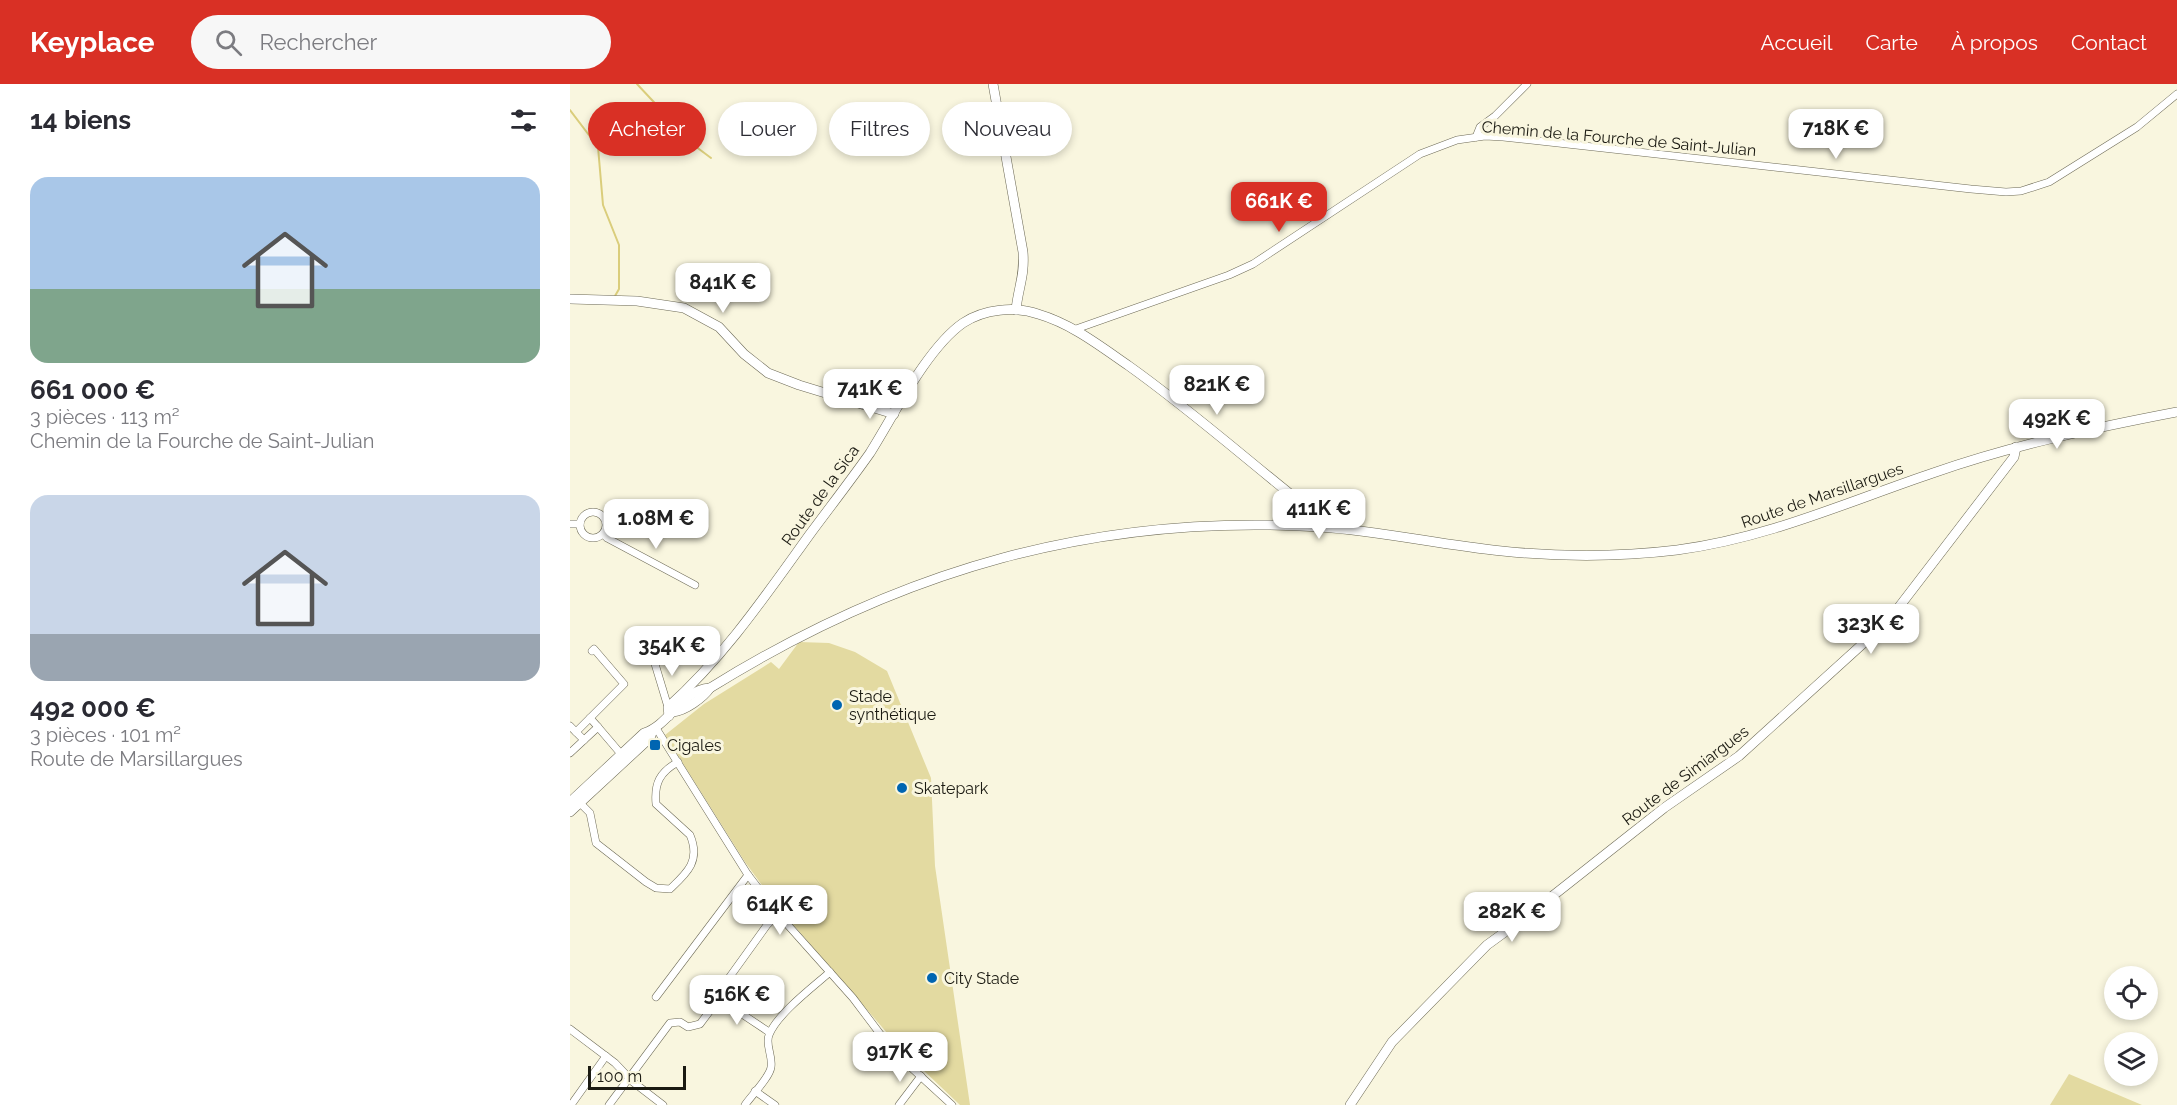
<!DOCTYPE html>
<html lang="fr">
<meta charset="utf-8">
<style>
body{margin:0;font-family:Raleway,sans-serif;background:#f7f7f7;color:#2b2b33;height:100vh;display:flex;flex-direction:column;font-size:22px;white-space:nowrap}
*{box-sizing:border-box;margin:0}
p{font-size:20px;color:#7c7c81}
.icon{flex:none;width:33px;height:33px;fill:none;stroke:currentColor;stroke-width:2;stroke-linecap:round;stroke-linejoin:round}
.map{position:relative;flex:1;overflow:hidden}
.side{display:flex;flex-direction:column;background:#fff;width:570px}
.side>*{flex:none}
.banner{position:absolute;left:18px;top:18px;width:570px;height:54px;display:flex;gap:12px}
.controls{position:absolute;left:1534px;top:882px;display:grid;gap:12px}
.controls a{display:grid;place-items:center;width:54px;height:54px;border-radius:50%;background:#fff;box-shadow:0 3px 9px #0003;font-size:30px}
.scale{position:absolute;left:18px;bottom:15px;width:98px;box-sizing:border-box;padding-left:6px;border:3px solid #1b1a12;border-top:0;font-size:16px;line-height:21px;white-space:nowrap;color:#1b1a12;-webkit-text-stroke:4px #f9f6df;paint-order:stroke}
.price{position:absolute;translate:-50% -51px;padding:0 14px;border-radius:12px;background:#fff;color:#222;font-size:20px;line-height:39px;filter:drop-shadow(0 2px 3px #0008)}
.price::after{content:'';position:absolute;left:50%;top:36px;width:18px;height:14px;margin-left:-9px;background:inherit;clip-path:polygon(0 0,100% 0,50% 100%)}
.price.current{background:#d93025;color:#fff}
ul{padding:0;list-style:none}
li{display:grid;align-content:center;gap:12px;height:318px;padding:0 30px}
li span{display:grid;place-items:center;height:186px;border-radius:18px;color:#555}
li>.icon{margin-inline-start:auto}
span .icon{width:108px;height:108px;fill:#fffc;stroke-width:1}
li b{font-size:26px}
h2{display:flex;justify-content:space-between;align-items:center;height:72px;padding:0 30px;font-size:26px}
.tag{padding:0 21px;border-radius:27px;background:#fff;box-shadow:0 3px 9px #0003;font-size:21px;line-height:54px}
.tag.current{background:#d93025;color:#fff}
header{display:flex;align-items:center;gap:36px;box-sizing:border-box;height:84px;padding:0 30px;background:#d93025;color:#fff}
header strong{font-size:28px}
nav{display:flex;gap:33px;margin-inline-start:auto;font-size:21px}
.search{width:420px;height:54px;background:#f7f7f7;display:flex;align-items:center;gap:15px;box-sizing:border-box;padding:0 21px;border-radius:33px;color:#7c7c81;font-size:22px}
main{display:flex;flex:1;min-height:0}
.map>svg:first-child{display:block}
</style>
<header>
<strong>Keyplace</strong>
<div class="search"><svg class="icon" aria-label="search" viewBox="0 0 24 24"><circle cx="10" cy="10" r="6"/><path d="M15 15l6 6"/></svg>Rechercher</div>
<nav><a>Accueil</a><a>Carte</a><a>À propos</a><a>Contact</a></nav>
</header>
<main>
<section class="side">
<h2>14 biens<svg class="icon" aria-label="filters" viewBox="0 0 24 24"><path d="M4 7h16M4 17h16"/><circle cx="9" cy="7" r="2"/><circle cx="15" cy="17" r="2"/></svg></h2>
<ul>
<li><span style="background:linear-gradient(#a9c7e8 60%,#7fa58c 0)"><svg class="icon" aria-label="home" viewBox="0 0 24 24"><path d="M3 11l9-7 9 7M6 9v11h12V9"/></svg></span><div><b>661 000 €</b><p>3 pièces · 113 m²</p><p>Chemin de la Fourche de Saint-Julian</p></div></li>
<li><span style="background:linear-gradient(#c9d6e8 75%,#9aa5b1 0)"><svg class="icon" aria-label="home" viewBox="0 0 24 24"><path d="M3 11l9-7 9 7M6 9v11h12V9"/></svg></span><div><b>492 000 €</b><p>3 pièces · 101 m²</p><p>Route de Marsillargues</p></div></li>
</ul>
</section>
<div class="map">
<svg width="1607" height="1021" viewBox="0 0 1607 1021">
<rect width="100%" height="100%" fill="#f9f6df"/>
<g fill="#e3daa1">
<path d="M229 558 259 559 285 568 317 587 361 694 365 782 400 1021H390L331 965 208 823 175 778 95 651 134 620 201 578 209 585Z"/>
<path d="M1499 990 1572 1021H1480Z"/>
</g>
<g fill="none" stroke-linecap="round" stroke-linejoin="round">
<g stroke="#dacd7b" stroke-width="2">
<path d="M67 0 125 62 141 74"/>
<path d="M0 26 28 63 33 121 49 161V205L45 212"/>
</g>
<g stroke="#6d6a56" stroke-width="8">
<g id="street">
<path d="M906 53 910 43 925 32 957 0"/>
<path d="M506 245 659 191 683 180 850 70 887 56 915 52 933 53 1401 105 1436 108 1451 107 1479 98 1567 43 1607 10"/>
<circle cx="23" cy="441" r="13"/>
<path d="M0 440H10"/>
<path d="M33 450 37 454 125 501"/>
<path d="M22 567 24 565 54 600 20 634 28 643"/>
<path d="M82 570 98 623"/>
<path d="M0 642 14 656"/>
<path d="M86 644 178 791 208 830 283 914 323 967 382 1021"/>
<path d="M6 648 20 634"/>
<path d="M0 669 28 643 51 670"/>
<path d="M10 719 20 729 26 759 76 798 86 804 100 805C117 789 131 777 120 751L86 720C84 699 90 688 108 678"/>
<path d="M86 913 178 791"/>
<path d="M148 914 199 948"/>
<path d="M0 945 45 979 63 998 93 1021"/>
<path d="M185 1007 205 1021"/>
<path d="M1 1021 36 972"/>
<path d="M39 1021 100 939 110 938 118 943 130 940 145 920 151 905 197 841 208 830"/>
<path d="M175 1021C181 1012 200 993 201 983 203 972 195 961 199 951 207 930 243 903 260 888"/>
<path d="M329 1021 351 992"/>
</g>
</g>
<g stroke="#6d6a56" stroke-width="10">
<g id="secondary">
<path d="M423 0 453 168C455 192 448 204 446 226"/>
<path d="M0 215 67 217 114 224 149 243 174 270 198 289 229 301 324 330"/>
<path d="M290 316C310 314 329 304 345 293"/>
<path d="M103 628C115 627 133 614 140 604 330 486 526 429 750 443 811 447 871 461 932 467 990 473 1049 473 1107 466 1198 454 1277 418 1363 389 1443 361 1524 344 1607 328"/>
<path d="M99 632 98 623C154 573 196 511 240 450 260 423 281 396 300 369 324 331 357 264 393 239 414 225 445 222 468 230 502 240 530 262 559 282 625 329 685 383 749 433L755 443"/>
<path d="M0 718 74 649C100 641 111 606 140 604"/>
<path d="M0 728 80 654 83 646"/>
<path d="M780 1021 822 958 917 861 961 829 1094 724 1169 672 1319 536 1444 373 1446 363"/>
</g>
</g>
<use href="#street" stroke="#fff" stroke-width="7"/>
<use href="#secondary" stroke="#fff" stroke-width="9"/>
</g>
<g fill="#0065b1" stroke="#f9f6df" stroke-width="2">
<circle cx="267" cy="621" r="6"/>
<rect x="79" y="655" width="12" height="12" rx="3"/>
<circle cx="332" cy="704" r="6"/>
<circle cx="362" cy="894" r="6"/>
</g>
<g text-anchor="middle" stroke-width="6" stroke-linejoin="round" paint-order="stroke">
<g font-size="16" fill="#1b1a12" stroke="#f9f6df">
<text transform="translate(1049 54) rotate(5)" y="6">Chemin de la Fourche de Saint-Julian</text>
<text transform="translate(250 411) rotate(-54)" y="6">Route de la Sica</text>
<text transform="translate(1252 411) rotate(-19)" y="6">Route de Marsillargues</text>
<text transform="translate(1115 691) rotate(-37)" y="6">Route de Simiargues</text>
</g>
<g font-size="16" fill="#1b1a12" stroke="#f9f6df" text-anchor="start">
<text x="279" y="618">Stade<tspan x="279" dy="18">synthétique</tspan></text>
<text x="97" y="667">Cigales</text>
<text x="344" y="710">Skatepark</text>
<text x="374" y="900">City Stade</text>
</g>
</g>
</svg>
<div class="controls">
<a><svg class="icon" aria-label="locate" viewBox="0 0 24 24"><circle cx="12" cy="12" r="6"/><path d="M12 2v4M12 18v4M2 12h4M18 12h4"/></svg></a>
<a><svg class="icon" aria-label="layers" viewBox="0 0 24 24"><path d="M12 4l9 5-9 5-9-5zM3 14l9 5 9-5"/></svg></a>
</div>
<div class="scale">100 m</div>
<b class="price" style="left:1266px;top:76px">718K €</b>
<b class="price current" style="left:709px;top:149px">661K €</b>
<b class="price" style="left:153px;top:230px">841K €</b>
<b class="price" style="left:647px;top:332px">821K €</b>
<b class="price" style="left:300px;top:336px">741K €</b>
<b class="price" style="left:1487px;top:366px">492K €</b>
<b class="price" style="left:749px;top:456px">411K €</b>
<b class="price" style="left:86px;top:466px">1.08M €</b>
<b class="price" style="left:1301px;top:571px">323K €</b>
<b class="price" style="left:102px;top:593px">354K €</b>
<b class="price" style="left:210px;top:852px">614K €</b>
<b class="price" style="left:942px;top:859px">282K €</b>
<b class="price" style="left:167px;top:942px">516K €</b>
<b class="price" style="left:330px;top:999px">917K €</b>
<div class="banner">
<a class="tag current">Acheter</a>
<a class="tag">Louer</a>
<a class="tag">Filtres</a>
<a class="tag">Nouveau</a>
</div>
</div>
</main>
